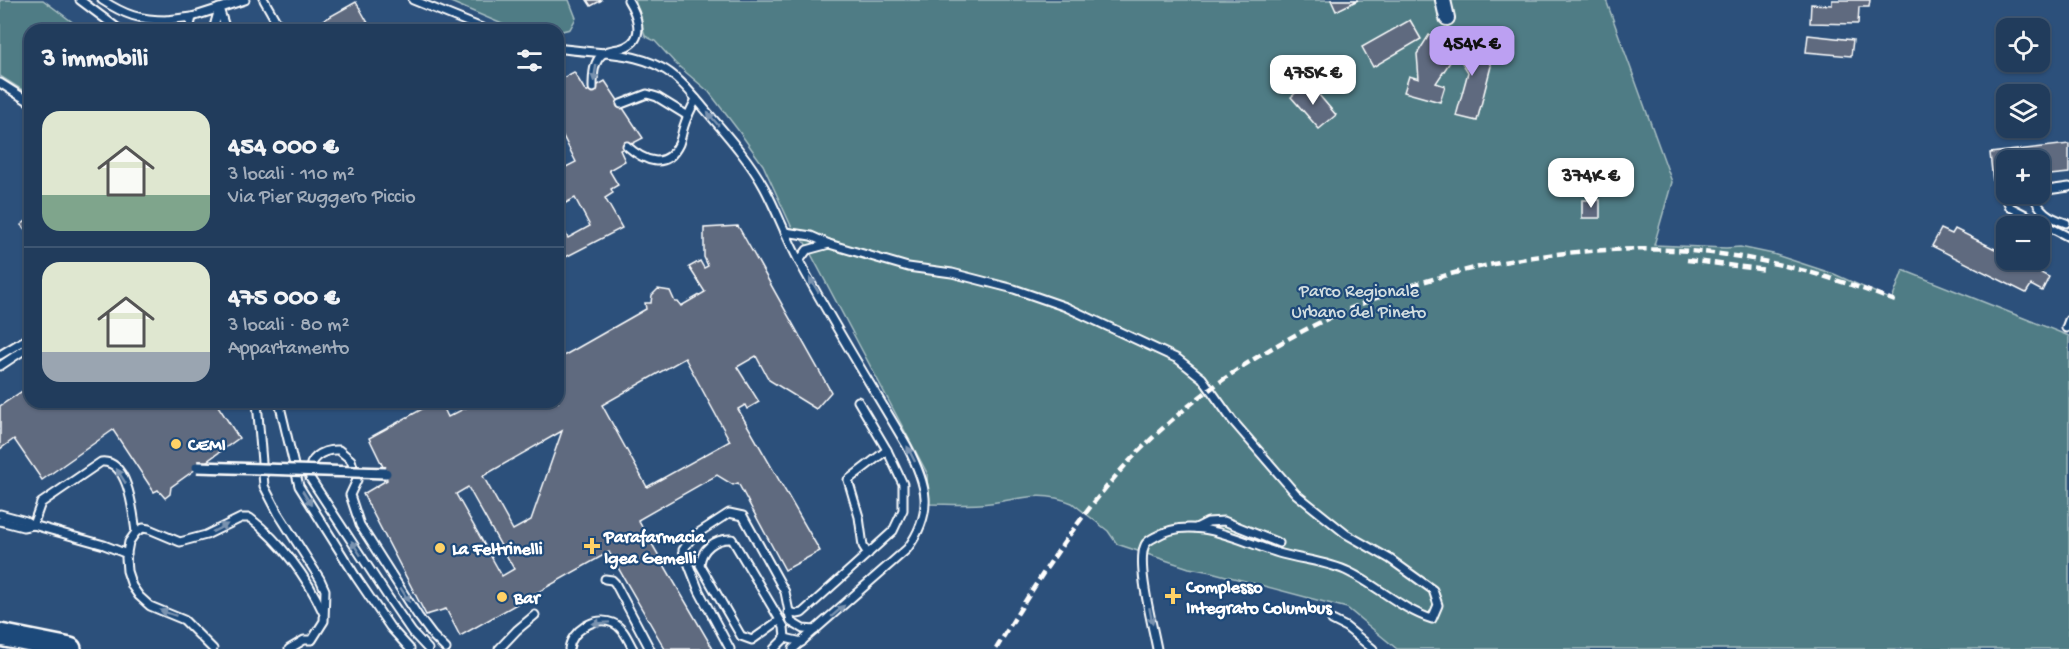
<!DOCTYPE html>
<html lang="it">
<meta charset="utf-8">
<style>
body{margin:0;font-family:"Gochi Hand",sans-serif;background:#294362;color:#f1f3f6;height:100vh;display:flex;flex-direction:column;font-size:22px;white-space:nowrap}
*{box-sizing:border-box;margin:0}
p{font-size:20px;color:#a2adbb}
.icon{flex:none;width:33px;height:33px;fill:none;stroke:currentColor;stroke-width:2;stroke-linecap:round;stroke-linejoin:round}
.map{position:relative;flex:1;overflow:hidden}
.panel{position:absolute;left:24px;top:24px;width:540px;height:384px;display:flex;flex-direction:column;background:#213c5c;border-radius:18px;box-shadow:0 2px 4px #0004,0 0 0 2px #3e5672}
.panel>*{flex:none}
.controls{position:absolute;left:1996px;top:18px;display:grid;gap:12px}
.controls a{display:grid;place-items:center;width:54px;height:54px;border-radius:12px;background:#213c5c;box-shadow:0 2px 4px #0004,0 0 0 2px #3e5672;font-size:30px}
.price{position:absolute;translate:-50% -51px;padding:0 14px;border-radius:12px;background:#fff;color:#222;font-size:20px;line-height:39px;filter:drop-shadow(0 2px 3px #0008)}
.price::after{content:'';position:absolute;left:50%;top:36px;width:18px;height:14px;margin-left:-9px;background:inherit;clip-path:polygon(0 0,100% 0,50% 100%)}
.price.current{background:#bca0f2;color:#111}
ul{padding:0;list-style:none}
li{display:flex;align-items:center;gap:18px;height:150px;padding:0 18px}
li+li{border-top:2px solid #3e5672}
li span{display:grid;place-items:center;flex:none;width:168px;height:120px;border-radius:18px;color:#555}
li>.icon{margin-inline-start:auto}
span .icon{width:72px;height:72px;fill:#fffc;stroke-width:1}
li b{font-size:26px}
h2{display:flex;justify-content:space-between;align-items:center;height:72px;padding:0 18px;font-size:26px}
.map>svg:first-child{display:block}
</style>
<div class="map">
<svg width="2069" height="649" viewBox="0 0 2069 649">
<rect width="100%" height="100%" fill="#2c507b"/>
<filter id="ink" filterUnits="userSpaceOnUse"><feTurbulence type="fractalNoise" baseFrequency=".0167" numOctaves="2"/><feDisplacementMap in="SourceGraphic" scale="12" xChannelSelector="R" yChannelSelector="G"/><feConvolveMatrix kernelMatrix="1 2 1 2 8 2 1 2 1" color-interpolation-filters="sRGB"/></filter>
<g filter="url(#ink)">
<g fill="#4f7c85" stroke="#a7bec2" stroke-width="1.5">
<path d="M0 0H43L83 30H30V95L0 76Z"/>
<path d="M446 0H569L576 18 570 29 558 32V30H527L509 27Z"/>
<path d="M635 0H1606L1672 182 1654 245 1726 248 1740 247 1773 254 1834 274 1892 300 1903 270 2069 336V649H1397L1347 608 1211 572 1189 568 1117 544 1108 531 1072 503C1038 488 1013 502 980 504 962 505 945 504 928 504L927 473 804 241 793 230 763 165 738 130 709 92 676 64 655 41 645 36Z"/>
</g>
<g fill="#5f6a7f" stroke="#fff" stroke-width="1.5" fill-rule="evenodd">
<path d="M587 0H602L591 6Z"/>
<path d="M1331 0H1358L1336 11Z"/>
<path d="M1832 0H1870L1869 7H1859L1858 24 1810 23 1811 4 1832 5Z"/>
<path d="M356 2 372 30H326L322 21Z"/>
<path d="M1410 20 1421 39 1373 67 1362 47Z"/>
<path d="M1471 33 1491 66 1477 121 1456 116 1468 72 1451 45Z"/>
<path d="M1429 35 1449 40 1450 62 1436 83 1445 86 1440 102 1404 92 1409 76 1419 79 1417 54Z"/>
<path d="M1808 35 1853 40 1851 56 1806 52Z"/>
<path d="M558 70 563 78 574 72 586 92 605 81 643 138 620 150 625 161 609 170 618 185 611 189 613 193 605 198 622 228 558 261V219L568 238 590 226 575 198 558 207V171L576 162 558 126Z"/>
<path d="M1308 82 1336 115 1319 129 1291 97Z"/>
<path d="M2069 144V173L2040 176V160H2007V180L1993 182 1990 153Z"/>
<rect x="1582" y="200" width="18" height="18"/>
<path d="M30 218V231L26 230 21 225Z"/>
<path d="M738 226 831 392 816 409 769 380 756 356 737 367 759 402 747 409 745 405 738 409 820 551 785 570 738 483 733 485 717 475 638 520 713 649H665L609 552 460 636 446 609 426 615 363 494 387 480 386 473 369 438 435 402H441L448 417 477 402H558V359L646 309 645 303H651L652 295 658 289 670 291 675 302H678L681 306 705 292 689 267 700 261 704 268 708 266 704 257V228ZM685 358 730 441 647 487 602 405ZM562 431 531 520 513 530 483 476ZM468 487 514 569 502 576 456 494Z"/>
<path d="M1941 229 1952 234 1955 229 2007 255V260H2015L2049 277 2042 291 2031 285 2026 293 1932 246Z"/>
<path d="M30 386V402H223L218 406 239 438 171 487 170 494 165 498 158 490 154 492 113 430 42 480 14 439 0 449V406Z"/>
</g>
<g fill="none" stroke-linecap="round" stroke-linejoin="round">
<g stroke="#fff" stroke-width="11">
<g id="service">
<path d="M80 0 120 30"/>
<path d="M102 0C125 15 140 20 167 20"/>
<path d="M264 0 281 30"/>
<path d="M413 0 487 30"/>
<path d="M219 8 226 30"/>
<path d="M153 30 167 20 192 17 245 0"/>
<path d="M189 30 192 17"/>
<path d="M213 30 219 9"/>
<path d="M558 48C592 54 628 50 660 67 677 75 691 93 703 107 724 132 748 158 764 187 777 211 786 237 799 261 833 324 871 385 907 446 927 485 935 511 907 549L793 649"/>
<path d="M0 83 30 102"/>
<path d="M593 88C593 76 593 60 604 53 611 49 620 50 627 46 646 37 636 13 628 0"/>
<path d="M621 104 647 94 657 97 688 116"/>
<path d="M627 146C644 161 666 171 679 144 681 139 682 132 684 126 687 116 692 108 696 99"/>
<path d="M2040 191 2069 187"/>
<path d="M2012 194H2010L2007 200 2010 207 2069 237"/>
<path d="M2033 194C2039 211 2048 217 2066 223"/>
<path d="M785 232 811 236 829 244 908 267 952 273 1014 289 1066 307 1178 359 1202 378 1232 420 1296 494 1346 534 1390 559 1433 590 1438 605 1432 619C1401 609 1378 586 1349 572 1329 562 1304 560 1282 554 1243 543 1194 513 1155 537 1151 539 1147 541 1145 545 1136 564 1153 627 1157 649"/>
<path d="M799 261 807 250 829 244"/>
<path d="M2066 328 2069 320"/>
<path d="M0 355 30 337"/>
<path d="M0 366 30 346"/>
<path d="M257 402 264 486 278 513 320 579 325 590 324 621 312 640H304L289 649"/>
<path d="M279 402 299 486 356 577 390 627 410 649"/>
<path d="M0 514 26 521 33 525 104 545 127 554"/>
<path d="M0 521 23 527 33 525"/>
<path d="M33 525 41 503 101 462C129 459 133 513 136 532"/>
<path d="M1196 528 1208 522 1224 521 1279 543"/>
<path d="M868 554 863 546 859 517 848 480 887 450"/>
<path d="M605 579 612 580 615 583 650 649"/>
<path d="M788 612 797 614 802 613 893 531 903 510V484L887 450 858 401"/>
<path d="M780 620 752 640 741 636 700 565C701 549 715 538 732 539L780 620 784 627 785 638"/>
<path d="M1332 620 1346 627 1373 649"/>
<path d="M213 649 184 620 150 606 139 596 132 586 127 571 126 558 129 542 136 532 143 528 149 529 180 542 206 535 241 518H250C281 542 307 577 323 612"/>
<path d="M428 649 412 632 388 597 310 478C306 459 322 449 339 450L351 460 357 480 350 495 360 525 418 616 433 636 446 649"/>
<path d="M499 649 517 630 535 615"/>
<path d="M569 649C571 631 595 615 613 623 623 627 628 640 633 649"/>
<path d="M730 649 699 591 683 550 692 537 729 513 743 516 785 592 791 622 803 629 815 630"/>
<path d="M774 649 785 638 802 642"/>
</g>
</g>
<g stroke="#fff" stroke-width="18">
<path id="minor" d="M1443 0 1447 18"/>
</g>
<g stroke="#fff" stroke-width="26">
<path id="primary" d="M0 635 70 649"/>
</g>
<use href="#service" stroke="#1f4a7a" stroke-width="7"/>
<use href="#minor" stroke="#1f4a7a" stroke-width="14"/>
<use href="#primary" stroke="#1f4a7a" stroke-width="21"/>
<g stroke="#fff" stroke-width="4.5" stroke-dasharray="9 4.5" stroke-linecap="butt">
<path d="M1687 260 1767 270"/>
<path d="M996 649C1033 587 1073 524 1121 470 1259 318 1469 241 1672 250 1749 253 1824 273 1895 301"/>
</g>
<g stroke="#fff" stroke-width="14" stroke-linecap="butt">
<path id="pedestrian-bridge" d="M197 467 386 473"/>
</g>
<use href="#pedestrian-bridge" stroke="#1f4a7a" stroke-width="9"/>
</g>
<defs><path id="oneway-solid" d="M-6-.8H1V-3.2L6.5 0L1 3.2V.8H-6Z" transform="scale(1.5)"/></defs>
<g fill="#7992af">
<use href="#oneway-solid" transform="translate(595 73) rotate(99)"/>
<use href="#oneway-solid" transform="translate(713 119) rotate(-130)"/>
<use href="#oneway-solid" transform="translate(814 285) rotate(-121)"/>
<use href="#oneway-solid" transform="translate(911 454) rotate(-117)"/>
<use href="#oneway-solid" transform="translate(121 476) rotate(-122)"/>
<use href="#oneway-solid" transform="translate(307 498) rotate(58)"/>
<use href="#oneway-solid" transform="translate(220 528) rotate(-27)"/>
<use href="#oneway-solid" transform="translate(356 548) rotate(-123)"/>
<use href="#oneway-solid" transform="translate(405 595) rotate(58)"/>
<use href="#oneway-solid" transform="translate(838 611) rotate(-41)"/>
<use href="#oneway-solid" transform="translate(168 613) rotate(-161)"/>
<use href="#oneway-solid" transform="translate(1151 616) rotate(79)"/>
<use href="#oneway-solid" transform="translate(601 623) rotate(176)"/>
</g>
</g>
<g fill="#ffd166" stroke="#1f4a7a" stroke-width="2">
<circle cx="176" cy="444" r="6"/>
<path d="M589 537h6v6h6v6h-6v6h-6v-6h-6v-6h6z"/>
<circle cx="440" cy="548" r="6"/>
<path d="M1170 587h6v6h6v6h-6v6h-6v-6h-6v-6h6z"/>
<circle cx="502" cy="597" r="6"/>
</g>
<g text-anchor="middle" stroke-width="4.5" stroke-linejoin="round" paint-order="stroke">
<g font-size="18" fill="#d3dee0" stroke="#1f4a7a">
<text x="1359" y="296">Parco Regionale<tspan x="1359" dy="21">Urbano del Pineto</tspan></text>
</g>
<g font-size="18" font-weight="bold" fill="#fff" stroke="#1f4a7a" text-anchor="start">
<text x="188" y="450">CEMI</text>
<text x="604" y="542">Parafarmacia<tspan x="604" dy="21">Igea Gemelli</tspan></text>
<text x="452" y="554">La Feltrinelli</text>
<text x="1186" y="592">Complesso<tspan x="1186" dy="21">Integrato Columbus</tspan></text>
<text x="514" y="603">Bar</text>
</g>
</g>
</svg>
<div class="controls">
<a><svg class="icon" aria-label="locate" viewBox="0 0 24 24"><circle cx="12" cy="12" r="6"/><path d="M12 2v4M12 18v4M2 12h4M18 12h4"/></svg></a>
<a><svg class="icon" aria-label="layers" viewBox="0 0 24 24"><path d="M12 4l9 5-9 5-9-5zM3 14l9 5 9-5"/></svg></a>
<a>+</a>
<a>−</a>
</div>
<b class="price current" style="left:1472px;top:77px">454K €</b>
<b class="price" style="left:1313px;top:106px">475K €</b>
<b class="price" style="left:1591px;top:209px">374K €</b>
<section class="panel">
<h2>3 immobili<svg class="icon" aria-label="filters" viewBox="0 0 24 24"><path d="M4 7h16M4 17h16"/><circle cx="9" cy="7" r="2"/><circle cx="15" cy="17" r="2"/></svg></h2>
<ul>
<li><span style="background:linear-gradient(#dfe7d0 70%,#7fa58c 0)"><svg class="icon" aria-label="home" viewBox="0 0 24 24"><path d="M3 11l9-7 9 7M6 9v11h12V9"/></svg></span><div><b>454 000 €</b><p>3 locali · 110 m²</p><p>Via Pier Ruggero Piccio</p></div></li>
<li><span style="background:linear-gradient(#dfe7d0 75%,#9aa5b1 0)"><svg class="icon" aria-label="home" viewBox="0 0 24 24"><path d="M3 11l9-7 9 7M6 9v11h12V9"/></svg></span><div><b>475 000 €</b><p>3 locali · 80 m²</p><p>Appartamento</p></div></li>
</ul>
</section>
</div>
